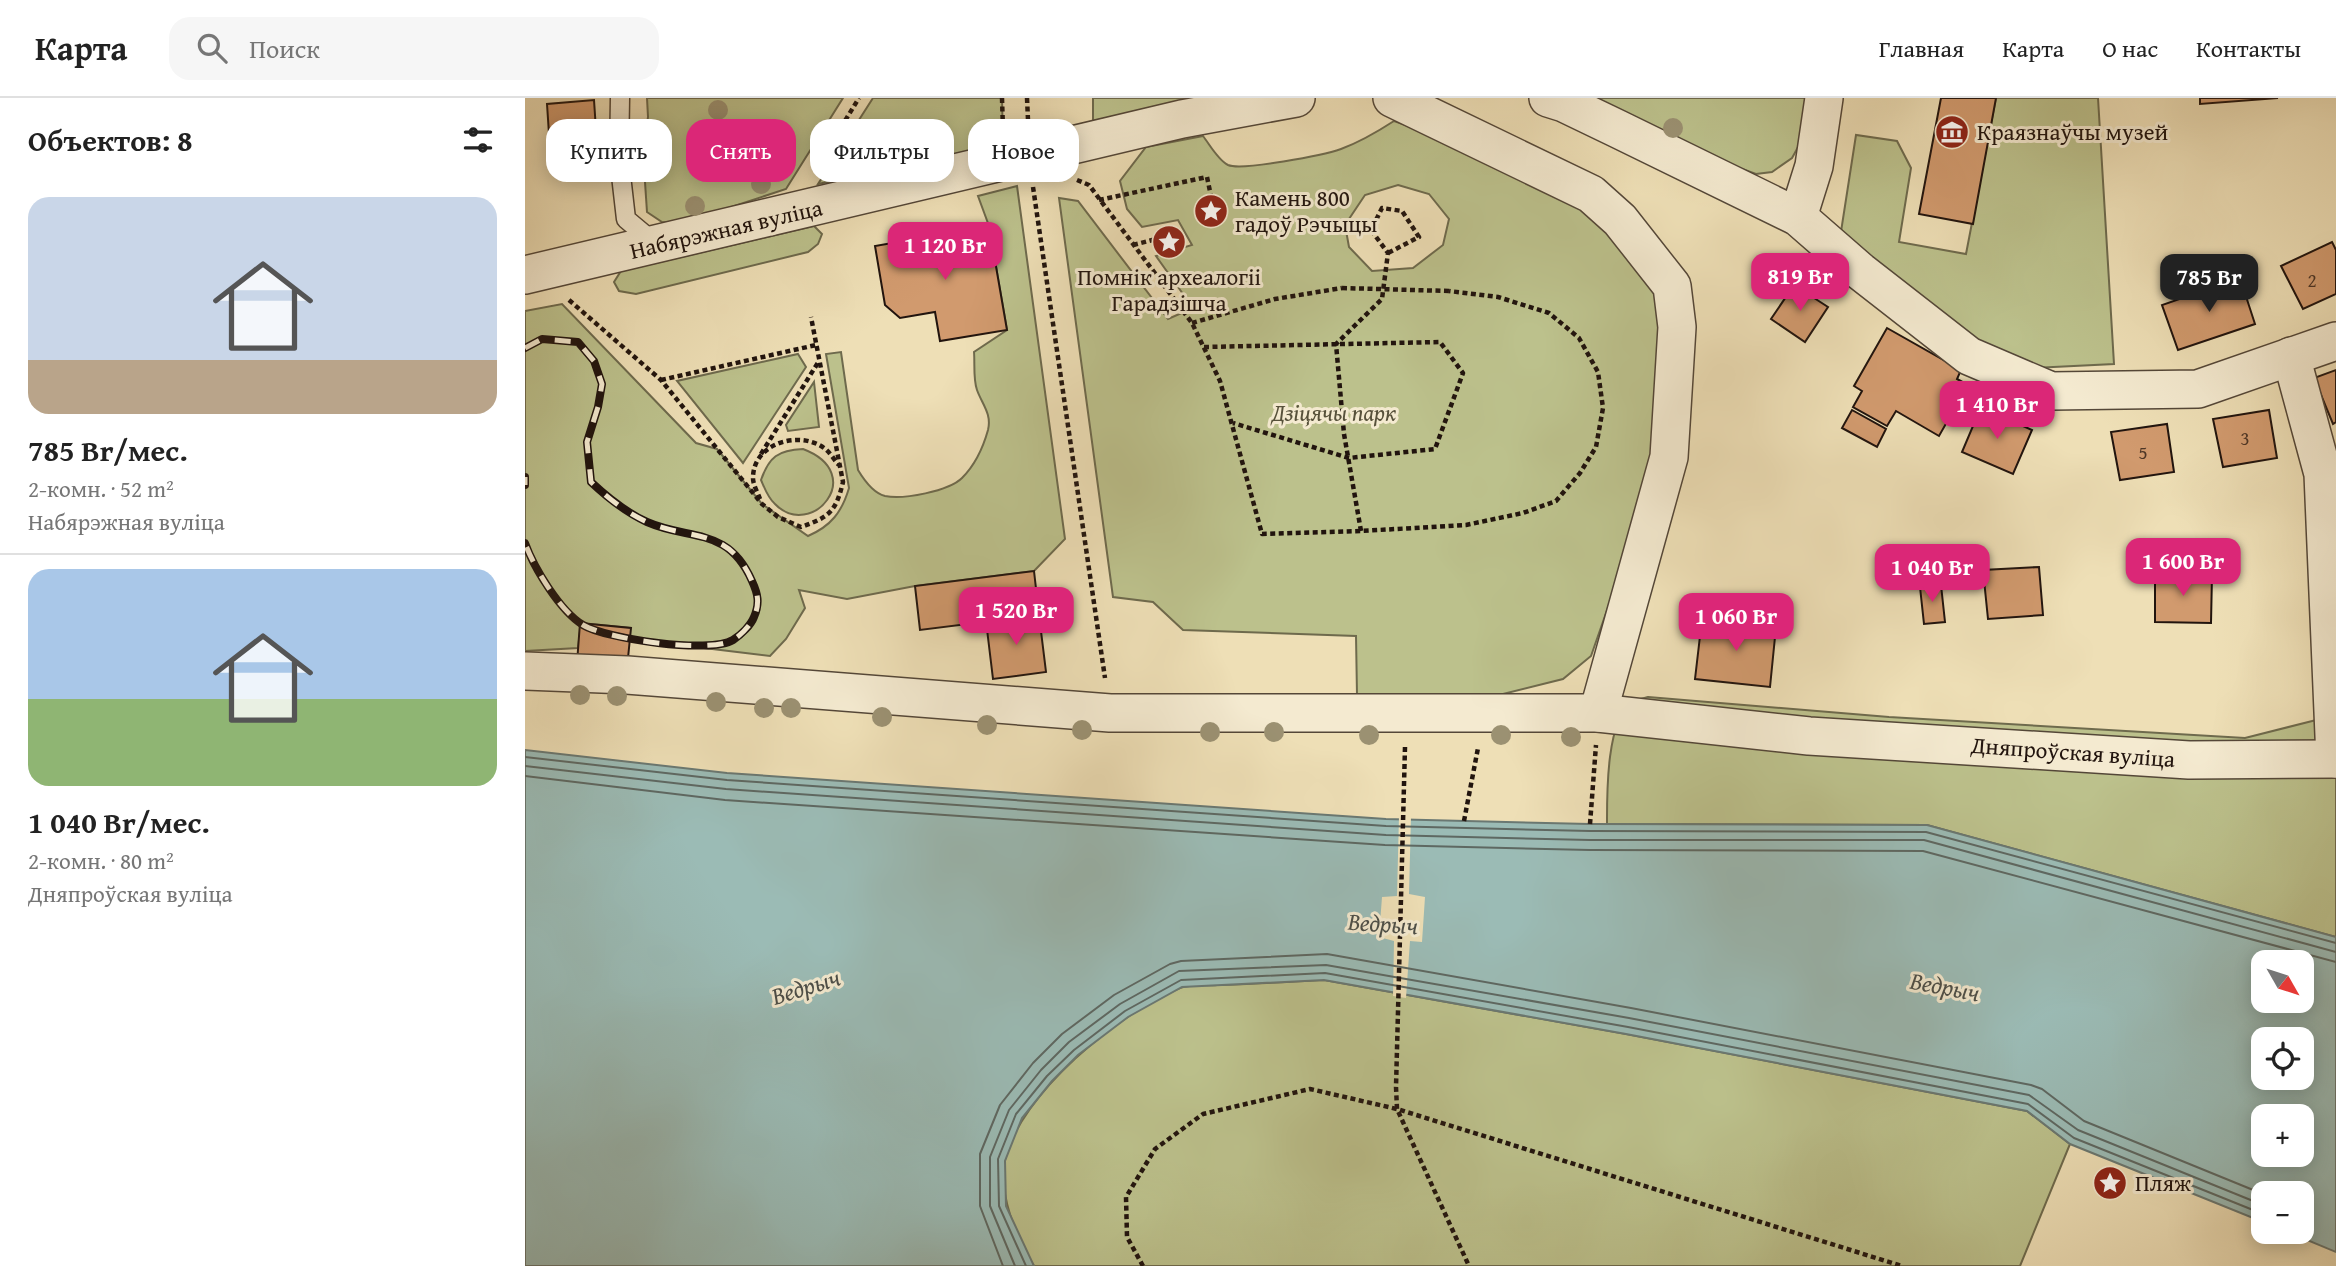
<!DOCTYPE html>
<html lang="ru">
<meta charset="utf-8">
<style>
body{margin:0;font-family:"Gentium Book Plus",serif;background:#f6f6f6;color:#222;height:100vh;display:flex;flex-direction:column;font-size:26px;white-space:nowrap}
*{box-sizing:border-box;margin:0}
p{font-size:23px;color:#767676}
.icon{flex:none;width:38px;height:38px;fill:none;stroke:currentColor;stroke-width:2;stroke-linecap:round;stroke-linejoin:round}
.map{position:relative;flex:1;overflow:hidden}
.details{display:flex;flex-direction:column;background:#fff;width:525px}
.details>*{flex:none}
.guide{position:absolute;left:21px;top:21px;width:665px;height:63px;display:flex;gap:14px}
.needle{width:46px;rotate:129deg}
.buttons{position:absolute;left:1726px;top:852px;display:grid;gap:14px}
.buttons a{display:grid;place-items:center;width:63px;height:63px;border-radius:14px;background:#fff;box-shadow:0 4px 18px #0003;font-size:35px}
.price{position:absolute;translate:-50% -60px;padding:0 16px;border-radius:14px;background:#db2777;color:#fff;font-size:23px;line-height:46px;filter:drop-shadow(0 2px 4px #0008)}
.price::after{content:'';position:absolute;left:50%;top:42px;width:21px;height:16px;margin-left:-10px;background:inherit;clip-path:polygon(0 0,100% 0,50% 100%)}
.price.active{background:#222;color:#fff}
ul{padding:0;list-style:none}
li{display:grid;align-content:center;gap:14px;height:371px;padding:0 28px}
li+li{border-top:2px solid #e0e0e0}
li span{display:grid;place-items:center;height:217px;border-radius:21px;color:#555}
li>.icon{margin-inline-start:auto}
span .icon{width:126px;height:126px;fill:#fffc;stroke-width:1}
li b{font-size:30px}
h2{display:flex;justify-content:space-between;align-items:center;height:84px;padding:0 28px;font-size:30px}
.tag{padding:0 24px;border-radius:21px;background:#fff;box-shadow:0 4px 18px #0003;font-size:24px;line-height:63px}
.tag.active{background:#db2777;color:#fff}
header{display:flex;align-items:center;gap:42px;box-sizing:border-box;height:98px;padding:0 35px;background:#fff;border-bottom:2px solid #e0e0e0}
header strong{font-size:33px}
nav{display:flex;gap:38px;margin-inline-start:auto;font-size:24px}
.search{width:490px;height:63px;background:#f6f6f6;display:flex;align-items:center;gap:18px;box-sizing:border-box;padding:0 24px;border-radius:21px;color:#767676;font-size:26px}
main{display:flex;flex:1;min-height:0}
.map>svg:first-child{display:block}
</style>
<header>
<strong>Карта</strong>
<div class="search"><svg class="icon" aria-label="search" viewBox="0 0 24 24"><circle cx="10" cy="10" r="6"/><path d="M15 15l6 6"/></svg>Поиск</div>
<nav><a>Главная</a><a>Карта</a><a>О нас</a><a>Контакты</a></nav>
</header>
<main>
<section class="details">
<h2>Объектов: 8<svg class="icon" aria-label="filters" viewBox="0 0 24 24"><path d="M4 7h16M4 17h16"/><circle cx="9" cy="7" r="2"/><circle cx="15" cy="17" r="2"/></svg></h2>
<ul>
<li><span style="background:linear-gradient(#c9d6e8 75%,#b9a48a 0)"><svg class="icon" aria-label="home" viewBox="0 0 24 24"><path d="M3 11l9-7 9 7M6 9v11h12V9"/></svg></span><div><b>785 Br/мес.</b><p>2-комн. · 52 m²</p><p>Набярэжная вуліца</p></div></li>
<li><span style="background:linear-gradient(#a9c7e8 60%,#8fb573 0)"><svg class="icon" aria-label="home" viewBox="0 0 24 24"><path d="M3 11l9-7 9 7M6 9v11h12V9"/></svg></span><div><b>1 040 Br/мес.</b><p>2-комн. · 80 m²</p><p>Дняпроўская вуліца</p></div></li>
</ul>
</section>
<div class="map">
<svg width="1811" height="1168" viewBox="0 0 1811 1168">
<rect width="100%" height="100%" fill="#eedfb6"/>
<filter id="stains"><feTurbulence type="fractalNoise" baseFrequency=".00286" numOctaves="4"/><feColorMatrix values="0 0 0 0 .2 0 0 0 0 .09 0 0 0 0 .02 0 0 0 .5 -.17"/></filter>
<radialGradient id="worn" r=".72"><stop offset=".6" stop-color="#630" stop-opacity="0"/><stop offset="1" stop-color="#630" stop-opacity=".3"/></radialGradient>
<g fill="#bcc18c" stroke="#6e6a4d" stroke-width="2" fill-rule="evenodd">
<path d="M122 0H318L261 91 154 126 137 124 122 114 118 54 123 19Z"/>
<path d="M348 0H477L478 47 293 86Z"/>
<path d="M568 0H678L568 23Z"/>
<path d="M1068 0H1286L1277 42 1267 60 1247 74 1231 76 1151 47Z"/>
<path d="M1471 0H1573L1589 266 1508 270 1457 250 1315 140 1331 37 1372 43 1386 70 1374 144 1441 156Z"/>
<path d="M869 23 918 40 1046 95 1140 191 1135 361 1066 558 1038 581 974 597H832L831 538 658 532 628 504 588 499 534 100 553 103 643 221 668 210 631 158 667 147 653 122 617 129 602 111 595 83 621 49 678 38C685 47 693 62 703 67 717 73 799 57 816 51 835 44 852 34 869 23ZM873 87 904 96 924 121 918 147 888 170 847 173 824 149 820 127 840 97Z"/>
<path d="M492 88 540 441 509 473 390 488 322 501 274 492 280 510 261 541 245 558 105 541V530L56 525 53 550 0 553V213L37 206 171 345 192 351 237 406 283 438C306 428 317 414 324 390L301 256 316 254 333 372C339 382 348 395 360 398 378 402 424 393 437 380 450 367 458 350 463 332 467 316 457 306 452 292 448 281 450 265 449 254L482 232 464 128 453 98Z"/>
<path d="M289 128 297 136 293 146 283 154 111 196 94 193 89 184 96 173Z"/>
<path d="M273 256 281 269 218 365 152 283Z"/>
<path d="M289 284 294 329 263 333 261 327Z"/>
<path d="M278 351C344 376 286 443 250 406 243 400 240 391 236 382 244 359 253 352 278 351Z"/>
<path d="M1123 599 1364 619 1720 640 1811 617V839L1402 727 1082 726C1082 697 1081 622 1107 604 1110 601 1118 601 1123 599Z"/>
<path d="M799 882 1101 936 1502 1013 1545 1046 1495 1168H509C491 1139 473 1096 480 1062 494 997 595 914 655 890 665 886 681 888 692 887 727 886 763 884 799 882Z"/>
</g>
<path fill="#9bbbb5" stroke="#6a7872" stroke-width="2" fill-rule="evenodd" d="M0 652 202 675 861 721 1065 726 1402 727 1811 839V1154L1763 1134H1776V1096H1738V1124L1545 1046 1502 1013 1101 936 799 882 657 889 603 919 553 957 527 983 497 1020 480 1063 481 1108 509 1168H0ZM1738 864H1776V903H1738ZM1738 942H1776V980H1738ZM1738 1018H1776V1057H1738Z"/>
<path fill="#eedfb6" d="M874 718H886L884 796 900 799 897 844 885 843 881 900 868 898 869 843 854 839 857 799 872 798Z"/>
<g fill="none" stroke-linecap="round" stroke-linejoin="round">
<g stroke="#5e6862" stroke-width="2">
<path d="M0 659 202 682 861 728 1065 733 1401 734 1811 845"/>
<path d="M0 668 201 691 861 737 1065 742H1399L1811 854"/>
<path d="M0 678 200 702 860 747 1065 752 1398 753 1811 864"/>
<path d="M478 1168 455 1108V1056L475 1007 508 965 537 936 589 897 645 866 656 863 802 856 1106 910 1506 987 1517 991 1559 1023 1738 1096"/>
<path d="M490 1168 465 1108V1059L484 1012 516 972 544 944 595 906 654 873 801 867 1104 920 1504 997 1553 1032 1738 1107"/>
<path d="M501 1168 474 1108 473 1061 491 1016 522 978 549 952 600 913 656 882 800 875 1103 929 1503 1006 1549 1040 1738 1116"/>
</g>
</g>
<g fill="#d19a6e" stroke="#21140e" stroke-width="2">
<path d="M1416 0H1471L1448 126 1394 116Z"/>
<path d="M1675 0H1753L1675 6Z"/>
<path d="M69 2 73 62 26 66 22 6Z"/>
<path d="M464 128 482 232 415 243 410 214 375 220 360 207 350 148Z"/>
<path d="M1807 144 1811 152V196L1778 211 1756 168Z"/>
<path d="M1715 180 1730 226 1653 252 1637 207Z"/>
<path d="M1269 187 1303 209 1280 244 1246 221Z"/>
<path d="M1362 230 1436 272 1432 281 1443 287 1414 338 1371 313 1362 328 1328 309 1337 293 1329 288Z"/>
<path d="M1811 272V324L1808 326 1789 280Z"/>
<path d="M1456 309 1507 332 1488 376 1437 354Z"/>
<path d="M1327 312 1361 331 1352 349 1317 330Z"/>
<path d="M1744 312 1752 360 1698 369 1688 321Z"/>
<path d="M1642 326 1649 374 1595 382 1586 334Z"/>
<path d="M1514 469 1518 517 1463 521 1458 472Z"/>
<path d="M509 473 514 517 395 532 390 488Z"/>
<path d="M1630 475 1687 477 1686 525 1630 524Z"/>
<path d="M1416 487 1420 524 1399 526 1395 489Z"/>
<path d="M514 517 521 574 468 581 461 523Z"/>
<path d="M1177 521 1251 529 1245 589 1170 581Z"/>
<path d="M55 525 106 530 102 570 52 565Z"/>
</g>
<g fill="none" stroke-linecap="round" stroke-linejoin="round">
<g stroke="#544738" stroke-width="21">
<path id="lane" d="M95 0 94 60 101 121 132 147"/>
</g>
<g stroke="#544738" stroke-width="40">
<g id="street">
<path d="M867 0 1066 96 1095 122 1147 188 1152 229 1144 359 1073 615"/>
<path d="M1023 0 1039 5 1093 31 1273 119 1335 173 1444 258 1526 293 1673 291 1811 243"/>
<path d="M1273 119 1289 68 1299 0"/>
<path d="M0 177 657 21 771 0"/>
<path d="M1766 258 1798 376 1810 661"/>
<path d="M0 573 102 577 585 615H1073L1284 638 1664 662 1811 661"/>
</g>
</g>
<g stroke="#21140e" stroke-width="4.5" stroke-dasharray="5 3.5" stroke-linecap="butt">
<path d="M477 0 478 31"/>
<path d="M502 0 503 22"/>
<path d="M289 73 334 0"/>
<path d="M552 82 564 87 667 225 695 283 737 436 836 433 941 427 998 415 1031 403 1055 375 1071 349 1078 310 1073 274 1054 240 1024 215 973 199 924 193"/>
<path d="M508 89 580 580"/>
<path d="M574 102 682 79 687 103"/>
<path d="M608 147 651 136"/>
<path d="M44 202 136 282 237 406 253 419 276 429C304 419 311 414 318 384L286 219"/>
<path d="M667 225 750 201 817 190"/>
<path d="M679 249 915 244 938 275 910 351 824 360 708 325"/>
<path d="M136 282 291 247"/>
<path d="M236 356 294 263"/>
<path d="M235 401C233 395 228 387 228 380 228 345 274 332 299 350 305 354 309 362 314 367"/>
<path d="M836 433 819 336 811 246 857 201 863 155 846 132 857 110 877 113 894 139 863 155"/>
<path d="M880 649 871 989 872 1011 944 1168"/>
<path d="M939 723 953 650"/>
<path d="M1065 726 1071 647"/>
<path d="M618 1168 602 1139 601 1099 630 1051 678 1016 785 991 872 1011 1377 1168"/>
</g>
<use href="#lane" stroke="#f4ead0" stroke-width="18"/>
<use href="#street" stroke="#f4ead0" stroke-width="37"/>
<g stroke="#21140e" stroke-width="8">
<g id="rail">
<path d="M0 250 17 241 53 244 69 263 77 286 73 309 62 344 66 384C83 400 100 414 122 424 165 443 203 428 227 483 233 496 235 505 229 519 226 527 216 537 208 542 185 556 81 541 58 527 35 513 9 470 0 445"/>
<path d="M0 379V387"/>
</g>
</g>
<use href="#rail" stroke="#f4ead0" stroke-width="5" stroke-dasharray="16" stroke-linecap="butt"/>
<path stroke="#21140e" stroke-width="4.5" stroke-dasharray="5 3.5" stroke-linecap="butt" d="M817 190 924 193"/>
</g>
<g fill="#9b9172">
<circle cx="193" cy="12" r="10"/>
<circle cx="1148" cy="30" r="10"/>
<circle cx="341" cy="64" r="10"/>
<circle cx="236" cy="86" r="10"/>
<circle cx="170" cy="108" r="10"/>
<circle cx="55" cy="597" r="10"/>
<circle cx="92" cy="598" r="10"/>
<circle cx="191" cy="604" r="10"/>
<circle cx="239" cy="610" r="10"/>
<circle cx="266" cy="610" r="10"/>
<circle cx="357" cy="619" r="10"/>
<circle cx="462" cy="627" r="10"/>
<circle cx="557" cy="632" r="10"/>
<circle cx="685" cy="634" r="10"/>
<circle cx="749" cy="634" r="10"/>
<circle cx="844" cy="637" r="10"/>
<circle cx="976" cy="637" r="10"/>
<circle cx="1046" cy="639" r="10"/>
</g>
<defs>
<g id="museum-disc" transform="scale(1.75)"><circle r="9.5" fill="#8f2418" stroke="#f4ead0"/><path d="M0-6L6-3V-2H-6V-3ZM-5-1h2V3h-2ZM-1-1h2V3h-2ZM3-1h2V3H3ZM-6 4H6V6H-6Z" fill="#fff"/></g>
<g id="sight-disc" transform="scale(1.75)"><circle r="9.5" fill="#8f2418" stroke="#f4ead0"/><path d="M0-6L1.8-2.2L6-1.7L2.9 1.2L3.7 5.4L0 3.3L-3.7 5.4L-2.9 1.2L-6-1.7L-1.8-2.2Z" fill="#fff"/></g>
</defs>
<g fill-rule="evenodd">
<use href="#museum-disc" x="1427" y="34"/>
<use href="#sight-disc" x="686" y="113"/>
<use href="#sight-disc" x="644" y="144"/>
<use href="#sight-disc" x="1585" y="1085"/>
</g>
<g text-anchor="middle" stroke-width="6" stroke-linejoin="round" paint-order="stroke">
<g font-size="19" fill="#4d3626">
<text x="1787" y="189">2</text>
<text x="1720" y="347">3</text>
<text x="1618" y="361">5</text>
</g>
<g font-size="23" fill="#21140e" stroke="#f4ead0" text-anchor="start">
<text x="1452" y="42">Краязнаўчы музей</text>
<text x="710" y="108">Камень 800<tspan x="710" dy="26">гадоў Рэчыцы</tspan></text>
<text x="644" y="187" text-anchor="middle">Помнік археалогіі<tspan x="644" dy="26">Гарадзішча</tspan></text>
<text x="1610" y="1093">Пляж</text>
</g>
<g font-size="23" fill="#21140e" stroke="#f4ead0">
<text transform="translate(201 131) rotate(-13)" y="8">Набярэжная вуліца</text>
<text transform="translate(1548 654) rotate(4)" y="8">Дняпроўская вуліца</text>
</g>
<g font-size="23" font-style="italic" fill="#57513a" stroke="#f4ead0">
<text x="809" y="323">Дзіцячы парк</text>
</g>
<g font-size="24" font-style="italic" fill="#4c4e48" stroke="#f4ead0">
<text transform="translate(858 826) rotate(4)" y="8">Ведрыч</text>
<text transform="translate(281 889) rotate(-17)" y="8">Ведрыч</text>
<text transform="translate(1420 889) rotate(11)" y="8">Ведрыч</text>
</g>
</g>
<rect width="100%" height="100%" filter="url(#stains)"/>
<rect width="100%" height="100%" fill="url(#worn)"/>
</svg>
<div class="buttons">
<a><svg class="needle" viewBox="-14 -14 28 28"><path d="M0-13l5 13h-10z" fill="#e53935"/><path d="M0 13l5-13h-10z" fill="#767676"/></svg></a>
<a><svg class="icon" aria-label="locate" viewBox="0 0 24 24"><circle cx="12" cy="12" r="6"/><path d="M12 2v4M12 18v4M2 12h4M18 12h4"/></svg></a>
<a>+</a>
<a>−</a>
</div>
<b class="price" style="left:420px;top:184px">1 120 Br</b>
<b class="price" style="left:1275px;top:215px">819 Br</b>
<b class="price active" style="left:1684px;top:216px">785 Br</b>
<b class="price" style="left:1472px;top:343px">1 410 Br</b>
<b class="price" style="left:1658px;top:500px">1 600 Br</b>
<b class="price" style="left:1407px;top:506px">1 040 Br</b>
<b class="price" style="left:491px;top:549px">1 520 Br</b>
<b class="price" style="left:1211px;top:555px">1 060 Br</b>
<div class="guide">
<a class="tag">Купить</a>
<a class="tag active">Снять</a>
<a class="tag">Фильтры</a>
<a class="tag">Новое</a>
</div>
</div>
</main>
